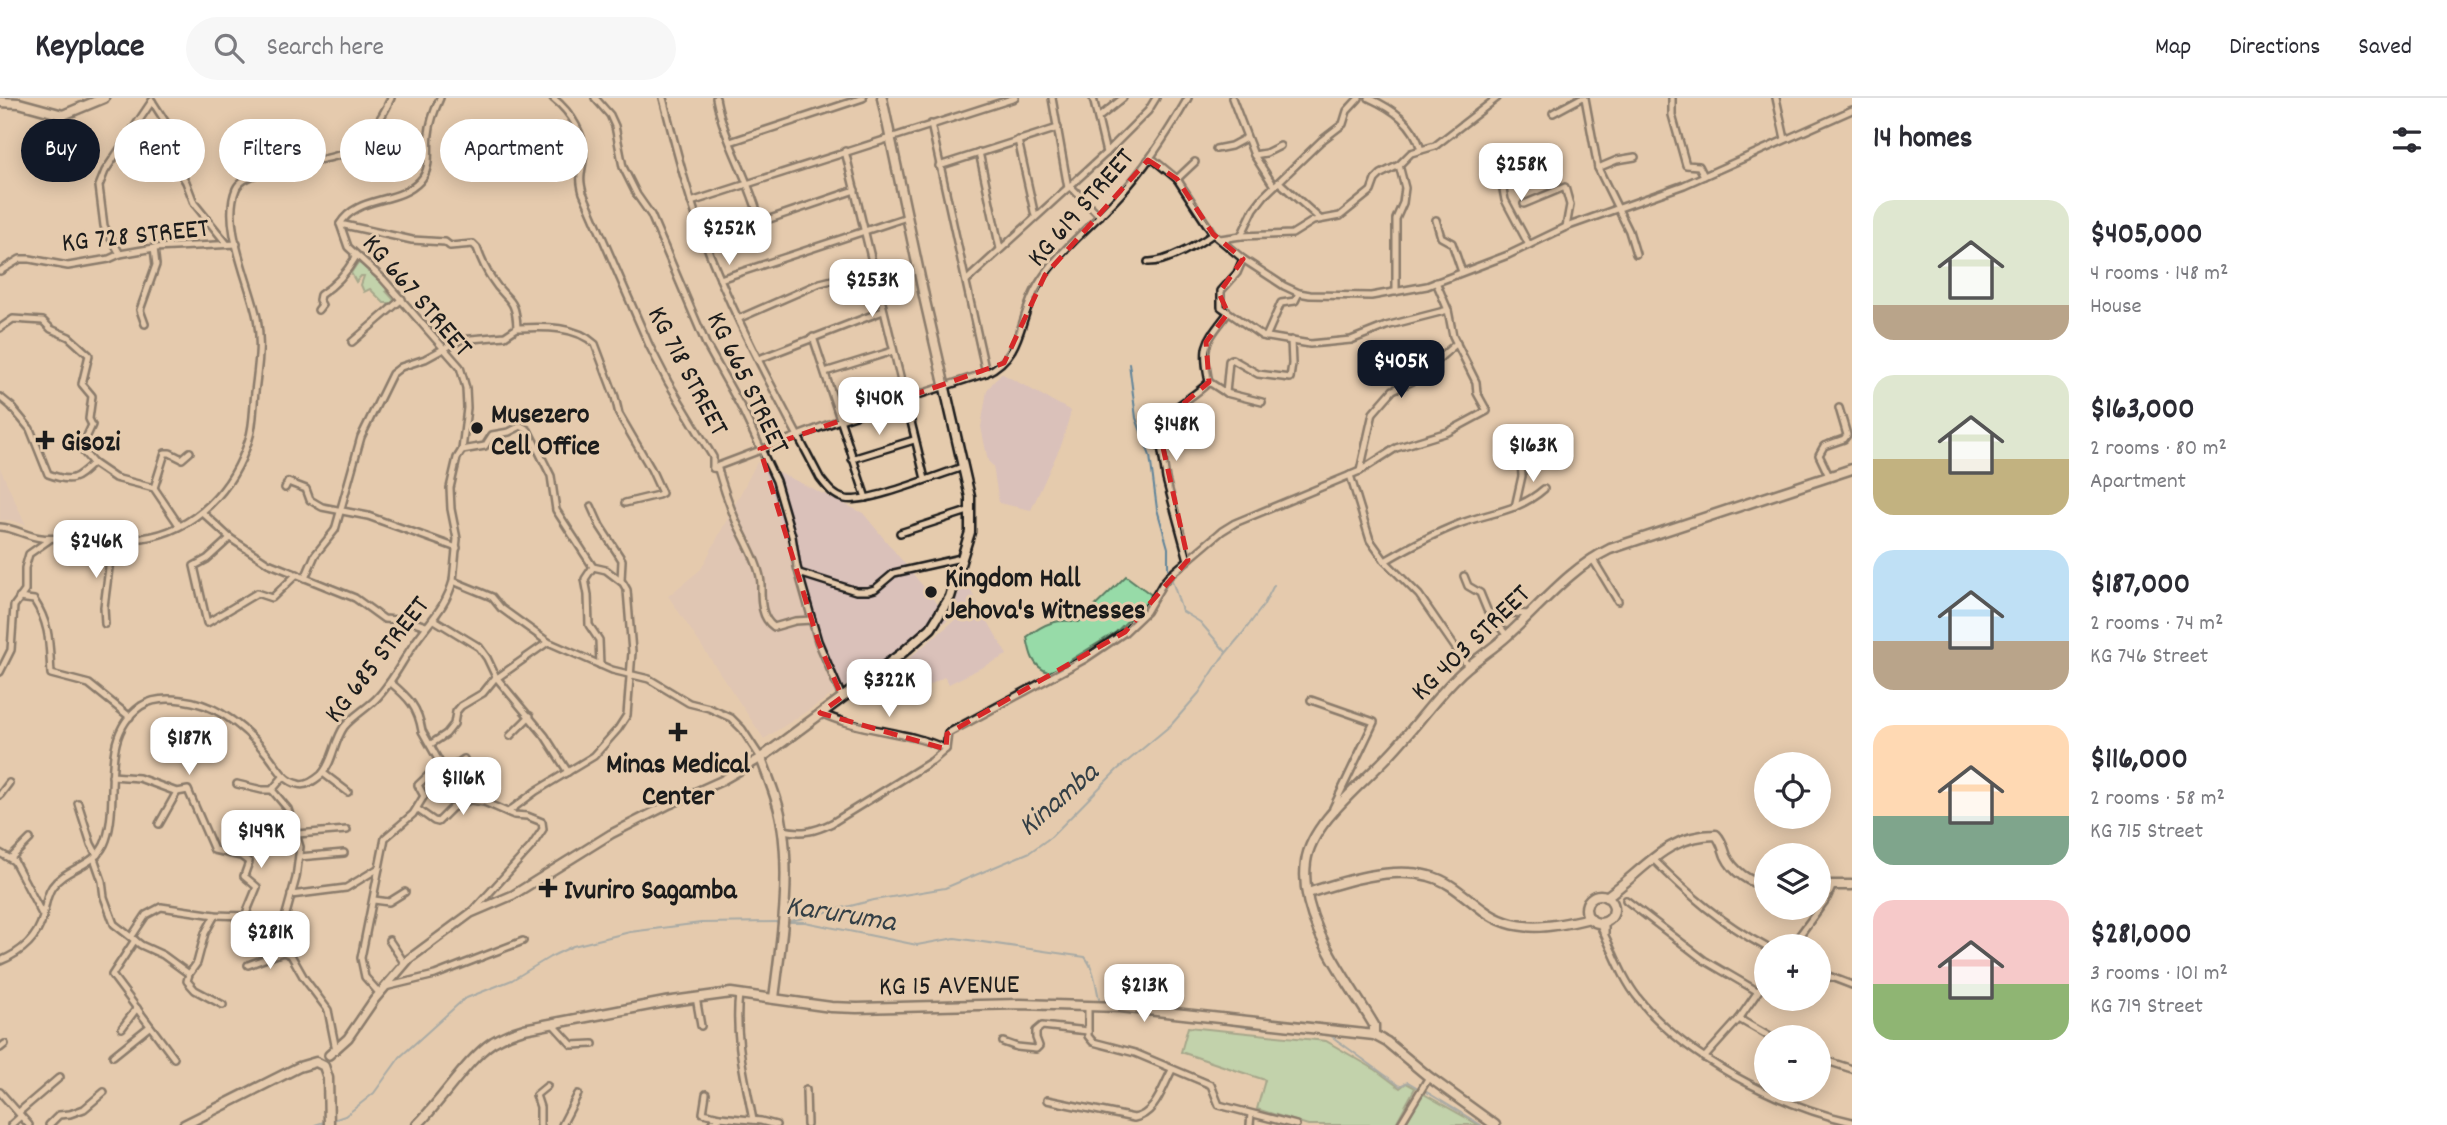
<!DOCTYPE html>
<meta charset="utf-8">
<style>
body{margin:0;font-family:Dekko,sans-serif;background:#f7f7f7;color:#2b2b33;height:100vh;display:flex;flex-direction:column;font-size:26px;white-space:nowrap}
*{box-sizing:border-box;margin:0}
p{font-size:23px;color:#7c7c81}
.icon{flex:none;width:38px;height:38px;fill:none;stroke:currentColor;stroke-width:2;stroke-linecap:round;stroke-linejoin:round}
.map{position:relative;flex:1;overflow:hidden}
.sheet{display:flex;flex-direction:column;background:#fff;width:595px}
.sheet>*{flex:none}
.guide{position:absolute;left:21px;top:21px;width:665px;height:63px;display:flex;gap:14px}
.fabs{position:absolute;left:1754px;top:654px;display:grid;gap:14px}
.fabs a{display:grid;place-items:center;width:77px;height:77px;border-radius:50%;background:#fff;box-shadow:0 4px 18px #0003;font-size:35px}
.price{position:absolute;translate:-50% -60px;padding:0 16px;border-radius:14px;background:#fff;color:#222;font-size:23px;line-height:46px;filter:drop-shadow(0 2px 4px #0008)}
.price::after{content:'';position:absolute;left:50%;top:42px;width:21px;height:16px;margin-left:-10px;background:inherit;clip-path:polygon(0 0,100% 0,50% 100%)}
.price.on{background:#111827;color:#fff}
ul{padding:0;list-style:none}
li{display:flex;align-items:center;gap:21px;height:175px;padding:0 21px}
li span{display:grid;place-items:center;flex:none;width:196px;height:140px;border-radius:21px;color:#555}
li>.icon{margin-inline-start:auto}
span .icon{width:84px;height:84px;fill:#fffc;stroke-width:1}
li b{font-size:30px}
h2{display:flex;justify-content:space-between;align-items:center;height:84px;padding:0 21px;font-size:30px}
.tag{padding:0 24px;border-radius:32px;background:#fff;box-shadow:0 4px 18px #0003;font-size:24px;line-height:63px}
.tag.on{background:#111827;color:#fff}
header{display:flex;align-items:center;gap:42px;box-sizing:border-box;height:98px;padding:0 35px;background:#fff;border-bottom:2px solid #e1e1e2}
header strong{font-size:33px}
nav{display:flex;gap:38px;margin-inline-start:auto;font-size:24px}
.search{width:490px;height:63px;background:#f7f7f7;display:flex;align-items:center;gap:18px;box-sizing:border-box;padding:0 24px;border-radius:38px;color:#7c7c81;font-size:26px}
main{display:flex;flex:1;min-height:0}
.map>svg:first-child{display:block}
</style>
<header>
<strong>Keyplace</strong>
<div class="search"><svg class="icon" aria-label="search" viewBox="0 0 24 24"><circle cx="10" cy="10" r="6"/><path d="M15 15l6 6"/></svg>Search here</div>
<nav><a>Map</a><a>Directions</a><a>Saved</a></nav>
</header>
<main>
<div class="map">
<svg width="1852" height="1027" viewBox="0 0 1852 1027">
<rect width="100%" height="100%" fill="#e5cbad"/>
<filter id="ink" filterUnits="userSpaceOnUse"><feTurbulence type="fractalNoise" baseFrequency=".0143" numOctaves="2"/><feDisplacementMap in="SourceGraphic" scale="14" xChannelSelector="R" yChannelSelector="G"/><feConvolveMatrix kernelMatrix="1 2 1 2 8 2 1 2 1" color-interpolation-filters="sRGB"/></filter>
<g filter="url(#ink)">
<g fill="#dac1ba">
<path d="M1001 275 1071 313 1062 345 1031 412 999 405 993 368 988 363 981 329 987 292Z"/>
<path d="M757 364 863 415 950 521 764 641 668 498 701 471Z"/>
<path d="M0 370 1 372 26 427 10 422H0Z"/>
<path d="M968 488 1007 557 949 586 944 579 930 587 918 573 912 575 908 568 912 564 909 560 960 518 952 500Z"/>
</g>
<g fill="#97dba8" stroke="#5a7c62" stroke-width="2">
<path d="M365 164V170L371 172 369 174H375L378 182H383L388 189 386 193 395 203 384 214 389 205H384L370 191 364 194 361 187 364 178H361L356 184 351 175 357 166Z"/>
<path d="M1126 478 1153 498 1116 534 1056 571 1048 574C1032 568 1030 555 1027 539 1044 525 1058 520 1079 524Z"/>
<path d="M1188 929 1326 943 1376 972 1400 990 1406 985 1415 990 1395 1027H1308L1257 1011 1265 982 1181 954Z"/>
<path d="M1422 995 1479 1027H1405Z"/>
</g>
<g fill="none" stroke-linecap="round" stroke-linejoin="round">
<g stroke="#60849a" stroke-width="2">
<path d="M1129 265 1136 320 1150 358 1157 411 1168 450V470L1182 513 1200 524 1226 554"/>
<path d="M791 823 874 802 945 790 1030 754 1051 739 1117 672 1171 627 1199 595 1221 561 1242 536 1263 508 1274 487"/>
<path d="M787 824H805L917 847 955 840 1085 859C1094 870 1096 887 1099 901"/>
<path d="M1209 923 1246 929 1291 932"/>
<path d="M1327 935 1400 988 1408 984 1418 990"/>
<path d="M1425 993 1481 1027"/>
<path d="M333 1022 345 1018 374 995 400 959 464 901 512 882 550 859 573 848 630 834 701 825 781 824"/>
<path d="M315 1027 324 1024"/>
</g>
<g stroke="#1c1c1c" stroke-width="10">
<g id="minor">
<path d="M440 0C435 11 430 24 429 36 427 53 432 70 420 83 398 107 357 97 340 126L348 149 383 181 460 269 466 290 467 310 462 352 457 360 450 390 451 411 457 441 453 483 492 499 501 510 548 544 612 572 649 581 689 605 709 610 731 620 742 631 761 660"/>
<path d="M553 0C571 14 587 39 583 63 581 78 579 80 583 95L649 247 668 284 713 359V370L718 371C723 389 729 406 736 423 744 441 762 470 761 489 761 503 761 520 774 529L795 523 812 522"/>
<path d="M595 0 610 17 615 28 623 69 637 97 651 117 706 246 742 311 776 383 792 438 797 469 818 543 842 599"/>
<path d="M663 0C677 55 691 111 713 164 743 238 783 309 820 380 827 389 833 398 845 401 866 406 938 377 963 369"/>
<path d="M716 0C724 43 749 80 760 123"/>
<path d="M1052 0 1068 90"/>
<path d="M1093 0 1106 55"/>
<path d="M1232 0 1254 57 1274 88"/>
<path d="M1369 0C1393 11 1414 25 1421 52"/>
<path d="M1585 0 1598 70 1629 133 1636 156"/>
<path d="M1672 0V17L1686 67 1699 68 1704 78"/>
<path d="M1776 0 1785 41"/>
<path d="M152 3 168 28 173 63 186 84 194 105 227 146"/>
<path d="M1553 15 1581 0"/>
<path d="M1098 20 1123 0"/>
<path d="M931 26 986 275"/>
<path d="M1018 42 1035 118"/>
<path d="M730 44 863 0"/>
<path d="M1216 51 1231 48 1246 40"/>
<path d="M845 53 925 381"/>
<path d="M979 54 1000 151"/>
<path d="M1254 57 1266 55 1280 48"/>
<path d="M1148 62H1154L1177 81 1213 136 1243 161 1284 188 1299 195 1310 197 1371 198 1427 188 1508 157 1566 129 1684 87 1852 12"/>
<path d="M939 68 1058 30"/>
<path d="M1598 70 1617 62 1635 59"/>
<path d="M1496 73 1502 86 1505 102 1529 147"/>
<path d="M1177 81 1195 64"/>
<path d="M1279 84 1320 121"/>
<path d="M1070 88 1100 118"/>
<path d="M691 104 1015 0"/>
<path d="M1524 106 1565 89 1570 107 1566 129"/>
<path d="M1436 122 1441 139 1452 145 1462 174"/>
<path d="M1241 138 1254 111 1264 98 1321 43 1343 26 1347 13 1359 0"/>
<path d="M1220 141 1241 138 1292 136 1313 123 1340 118 1371 93 1375 82 1381 76 1399 67 1411 55 1435 48 1497 0"/>
<path d="M705 143 855 92"/>
<path d="M120 156 104 128 99 88 105 73 152 3"/>
<path d="M1243 161 1237 175 1221 193V209L1262 238 1310 246 1351 242 1386 228 1448 212"/>
<path d="M1148 164C1166 165 1199 146 1213 136"/>
<path d="M0 173 20 161H30L68 168 109 161 120 156 154 150 237 146"/>
<path d="M720 181 907 119"/>
<path d="M967 182 1106 55 1148 13 1156 0"/>
<path d="M1396 194V121L1403 105 1405 90 1399 67"/>
<path d="M318 212 322 207 319 202 320 197C334 188 347 174 355 160L354 157"/>
<path d="M1228 215C1206 244 1201 246 1209 284L1226 295 1262 304"/>
<path d="M740 220 820 185 873 172"/>
<path d="M145 226 140 212 156 167 154 150"/>
<path d="M0 230 13 221 43 223 51 231 69 239 89 257 82 286 92 298 89 321 92 327 81 351 93 365"/>
<path d="M517 230C543 229 575 227 595 246L615 299 619 316 651 371 662 395 658 397 625 405"/>
<path d="M813 239 866 400"/>
<path d="M1266 239 1281 205 1295 203 1299 195"/>
<path d="M352 244 402 201"/>
<path d="M759 261 883 213"/>
<path d="M825 274 893 253"/>
<path d="M1226 295 1229 263 1232 261 1258 276 1290 280 1292 266 1291 242"/>
<path d="M0 299 11 308 30 331 48 376C72 385 75 382 93 365L115 380 154 390 179 427"/>
<path d="M462 352 485 348 492 337 509 334 521 328 528 332 551 378 556 412 593 469 606 472 623 485 627 492 632 554 627 617 618 631 594 658 536 693 508 714"/>
<path d="M852 361 914 342"/>
<path d="M713 370 840 322 986 275C1025 257 1018 219 1038 187 1059 152 1094 126 1121 96 1147 68 1169 33 1188 0"/>
<path d="M1360 373 1373 315 1393 292 1413 283 1457 245"/>
<path d="M1350 377 1370 442 1385 463 1419 497 1468 568"/>
<path d="M1829 378 1819 357 1824 348 1844 341 1847 337 1839 310"/>
<path d="M154 390 165 355H170L182 361 190 354"/>
<path d="M285 390 288 384 306 391 310 402 322 409 368 418 457 450"/>
<path d="M591 408 600 428 622 462 621 483"/>
<path d="M1515 409 1522 378 1521 363"/>
<path d="M203 415 230 440 268 465 355 500 384 521 411 523 426 528"/>
<path d="M0 429C15 430 26 438 41 440 53 442 65 439 78 439 99 439 121 442 142 440 195 433 234 391 249 341 254 326 253 310 255 294 258 267 262 248 257 220 250 185 221 126 236 91 246 67 324 67 349 53 369 41 382 20 391 0"/>
<path d="M900 435 971 412"/>
<path d="M230 440 207 461 194 468 207 525 257 495 272 500 297 476"/>
<path d="M1592 460 1618 503"/>
<path d="M1188 462 1166 381 1158 327C1169 311 1194 299 1209 284"/>
<path d="M1385 463C1409 449 1433 436 1459 426 1490 414 1518 414 1544 391"/>
<path d="M593 469 585 481 588 497 589 527 599 542 600 567"/>
<path d="M799 475 856 493H868L875 491 894 475 961 460"/>
<path d="M1464 478 1468 488 1480 495 1487 512 1507 538"/>
<path d="M305 480 315 457 335 432 361 339 392 276 401 269 425 261 460 242 505 238 517 230C516 197 506 204 492 181 485 171 481 161 477 150L473 146 450 148 445 144 412 142 340 126"/>
<path d="M19 500 34 502C51 528 49 547 51 576L89 586 130 619"/>
<path d="M433 521 479 549 487 560 496 579 545 638 568 674"/>
<path d="M1494 521 1511 515 1529 516"/>
<path d="M105 526 104 509 110 462 117 441"/>
<path d="M0 574 11 552 14 508 25 493V470L29 456 49 442"/>
<path d="M497 580 548 544"/>
<path d="M390 584C409 600 418 609 422 633L462 704"/>
<path d="M1311 602 1374 624 1333 710"/>
<path d="M821 615C860 634 907 632 946 651"/>
<path d="M510 638 530 618"/>
<path d="M431 646 446 636 454 626 456 614 461 608 483 595 496 579"/>
<path d="M445 674 464 661"/>
<path d="M323 675 348 694"/>
<path d="M112 678 139 680 177 694 188 692 214 752 241 758 249 764 244 778 257 789 245 818"/>
<path d="M284 678 272 692 288 711 300 749 296 780 285 820 287 845 291 857 304 880 328 912 336 952"/>
<path d="M237 686 262 692H272"/>
<path d="M0 697 9 685"/>
<path d="M78 705 91 746 97 757"/>
<path d="M417 711 434 723 438 724 452 710 470 702 484 704 514 717 527 718 542 724 543 731 531 749 473 813"/>
<path d="M159 726 177 694"/>
<path d="M783 732C802 736 814 734 832 725L932 663 946 651 948 635 1085 561 1125 534 1146 514 1163 485 1169 478 1222 433 1235 425 1360 373 1396 350 1448 334 1487 313 1477 295 1476 284 1453 238 1448 212 1436 184"/>
<path d="M297 736 347 732"/>
<path d="M0 755 14 763 42 816"/>
<path d="M299 759 344 755"/>
<path d="M11 760 30 741"/>
<path d="M94 760 102 783 104 799 114 826 141 847 163 857 189 876 187 883 195 892 223 907"/>
<path d="M1653 761C1689 797 1721 825 1766 849"/>
<path d="M291 797 346 790 379 770"/>
<path d="M374 802 389 804 405 794"/>
<path d="M1626 802 1704 862 1757 893"/>
<path d="M1598 824C1612 849 1620 877 1638 900 1684 959 1779 1008 1852 1024"/>
<path d="M1605 824V835"/>
<path d="M132 838 146 817 161 809 215 817 245 818 283 854 291 857"/>
<path d="M135 842 112 877 174 960"/>
<path d="M389 842 405 866"/>
<path d="M1791 849 1827 800 1833 787"/>
<path d="M0 863C20 855 37 841 43 819 45 810 46 798 52 789 67 768 97 769 106 742 121 699 97 639 141 608 153 600 168 600 182 602 217 606 246 630 268 657 277 668 283 683 298 686 306 689 315 682 321 677 333 665 334 643 344 629 353 618 366 611 376 601 391 586 400 567 412 549 426 527 446 510 453 483"/>
<path d="M248 867 283 854"/>
<path d="M1818 874 1852 887"/>
<path d="M189 876 197 865 205 835 215 817"/>
<path d="M385 889 435 877 523 843"/>
<path d="M380 896 365 879 361 860 385 740 413 716 424 698 418 687 439 667"/>
<path d="M739 896C734 939 745 980 753 1022"/>
<path d="M696 899 701 928"/>
<path d="M1088 908V938L1093 944 1135 955 1211 987 1219 1007 1296 1027"/>
<path d="M1739 921 1772 940"/>
<path d="M552 925 572 947 593 946"/>
<path d="M122 930 137 910"/>
<path d="M1003 944 1017 949 1036 951 1039 948 1036 940V933L1042 928 1088 933"/>
<path d="M0 950 5 946"/>
<path d="M113 958 149 929"/>
<path d="M1704 960 1739 921 1766 882"/>
<path d="M1818 960 1852 971"/>
<path d="M806 992 807 1027"/>
<path d="M0 994 29 1027"/>
<path d="M706 996 703 1015 720 1019"/>
<path d="M1047 1002 1134 1020C1156 1016 1162 990 1172 972"/>
<path d="M19 1014 60 979"/>
<path d="M11 1027 21 1018"/>
<path d="M49 1027 59 1017 70 1016 84 1011 104 994"/>
<path d="M540 1027V1009L536 997 547 988"/>
<path d="M562 1027 578 996"/>
<path d="M710 1027 720 1019 761 1023 776 1027"/>
<path d="M1250 1027 1251 1016"/>
<path d="M1400 1027 1429 979"/>
</g>
</g>
<g stroke="#1c1c1c" stroke-width="12">
<path id="tertiary" d="M329 957 348 940 374 902 409 861 471 815 513 797 611 736 670 706 721 683 761 660"/>
</g>
<g stroke="#1c1c1c" stroke-width="13">
<g id="secondary">
<path d="M0 4 19 5 63 17 104 0"/>
<path d="M1818 787H1852"/>
<path d="M1308 795C1344 783 1391 768 1429 778 1450 783 1465 799 1483 812 1516 837 1553 829 1590 820"/>
<circle cx="1600" cy="811" r="14"/>
<path d="M1606 799C1644 773 1665 737 1716 737 1722 743 1723 750 1726 758 1733 773 1749 785 1766 787"/>
<path d="M774 900C781 844 791 784 782 727 779 704 769 682 761 660L901 556 931 530 950 499 970 434V399L925 203 882 0"/>
<path d="M1374 937V927C1346 879 1298 823 1306 764 1311 724 1364 685 1390 656 1413 632 1432 604 1456 580 1472 563 1492 552 1509 536 1542 506 1569 471 1610 451L1852 371"/>
<path d="M184 1027 299 969 316 964 324 968 328 980 329 1027"/>
<path d="M417 1027C441 1004 467 961 493 944 503 938 513 934 524 931L665 904 731 895 831 909 857 910 1020 906 1120 909 1374 937 1387 944 1429 979 1495 1027"/>
</g>
</g>
<use href="#minor" stroke="#e5cbad" stroke-width="5"/>
<use href="#tertiary" stroke="#e5cbad" stroke-width="7"/>
<use href="#secondary" stroke="#e5cbad" stroke-width="8"/>
</g>
</g>
<path d="M0 0H1852V1027H0ZM1148 62 1177 81 1213 136 1243 161 1219 195 1228 215 1206 244 1209 284 1158 327 1188 462 1125 534 947 636 946 651 820 615 842 599 818 543 760 351 1004 265 1045 177Z" fill="#e5cbad" fill-opacity=".55" fill-rule="evenodd"/>
<path fill="none" stroke="#d62828" stroke-width="5" stroke-dasharray="14 9" stroke-linejoin="round" d="M1148 62 1177 81 1213 136 1243 161 1219 195 1228 215 1206 244 1209 284 1158 327 1188 462 1125 534 947 636 946 651 820 615 842 599 818 543 760 351 1004 265 1045 177Z"/>
<g fill="#1c1c1c" stroke="#e5cbad" stroke-width="2.5">
<circle cx="477" cy="330" r="7"/>
<path d="M41.5 331.5h7v7h7v7h-7v7h-7v-7h-7v-7h7z"/>
<circle cx="931" cy="494" r="7"/>
<path d="M674.5 623.5h7v7h7v7h-7v7h-7v-7h-7v-7h7z"/>
<path d="M544.5 779.5h7v7h7v7h-7v7h-7v-7h-7v-7h7z"/>
</g>
<g text-anchor="middle" stroke-width="6" stroke-linejoin="round" paint-order="stroke">
<g font-size="28" fill="#1c1c1c" stroke="#e5cbad">
<text transform="translate(1079 108) rotate(-49)" y="10">KG 619 STREET</text>
<text transform="translate(135 135) rotate(-6)" y="10">KG 728 STREET</text>
<text transform="translate(419 196) rotate(49)" y="10">KG 667 STREET</text>
<text transform="translate(690 272) rotate(62)" y="10">KG 718 STREET</text>
<text transform="translate(750 284) rotate(64)" y="10">KG 665 STREET</text>
<text transform="translate(1469 543) rotate(-44)" y="10">KG 403 STREET</text>
<text transform="translate(375 560) rotate(-52)" y="10">KG 685 STREET</text>
<text transform="translate(949 885) rotate(-1)" y="10">KG 15 AVENUE</text>
</g>
<g font-size="28" font-weight="bold" fill="#1c1c1c" stroke="#e5cbad" text-anchor="start">
<text x="491" y="324">Musezero<tspan x="491" dy="32">Cell Office</tspan></text>
<text x="61" y="352">Gisozi</text>
<text x="945" y="488">Kingdom Hall<tspan x="945" dy="32">Jehova's Witnesses</tspan></text>
<text x="678" y="674" text-anchor="middle">Minas Medical<tspan x="678" dy="32">Center</tspan></text>
<text x="564" y="800">Ivuriro Sagamba</text>
</g>
<g font-size="30" font-style="italic" fill="#333f46" stroke="#e5cbad">
<text transform="translate(1057 700) rotate(-41)" y="10">Kinamba</text>
<text transform="translate(841 814) rotate(9)" y="10">Karuruma</text>
</g>
</g>
</svg>
<div class="fabs">
<a><svg class="icon" aria-label="locate" viewBox="0 0 24 24"><circle cx="12" cy="12" r="6"/><path d="M12 2v4M12 18v4M2 12h4M18 12h4"/></svg></a>
<a><svg class="icon" aria-label="layers" viewBox="0 0 24 24"><path d="M12 4l9 5-9 5-9-5zM3 14l9 5 9-5"/></svg></a>
<a>+</a>
<a>−</a>
</div>
<b class="price" style="left:1521px;top:105px">$258K</b>
<b class="price" style="left:729px;top:169px">$252K</b>
<b class="price" style="left:872px;top:221px">$253K</b>
<b class="price on" style="left:1401px;top:302px">$405K</b>
<b class="price" style="left:879px;top:339px">$140K</b>
<b class="price" style="left:1176px;top:365px">$148K</b>
<b class="price" style="left:1533px;top:386px">$163K</b>
<b class="price" style="left:96px;top:482px">$246K</b>
<b class="price" style="left:889px;top:621px">$322K</b>
<b class="price" style="left:189px;top:679px">$187K</b>
<b class="price" style="left:463px;top:719px">$116K</b>
<b class="price" style="left:261px;top:772px">$149K</b>
<b class="price" style="left:270px;top:873px">$281K</b>
<b class="price" style="left:1144px;top:926px">$213K</b>
<div class="guide">
<a class="tag on">Buy</a>
<a class="tag">Rent</a>
<a class="tag">Filters</a>
<a class="tag">New</a>
<a class="tag">Apartment</a>
</div>
</div>
<section class="sheet">
<h2>14 homes<svg class="icon" aria-label="filters" viewBox="0 0 24 24"><path d="M4 7h16M4 17h16"/><circle cx="9" cy="7" r="2"/><circle cx="15" cy="17" r="2"/></svg></h2>
<ul>
<li><span style="background:linear-gradient(#dfe7d0 75%,#b9a48a 0)"><svg class="icon" aria-label="home" viewBox="0 0 24 24"><path d="M3 11l9-7 9 7M6 9v11h12V9"/></svg></span><div><b>$405,000</b><p>4 rooms · 148 m²</p><p>House</p></div></li>
<li><span style="background:linear-gradient(#dfe7d0 60%,#c2b280 0)"><svg class="icon" aria-label="home" viewBox="0 0 24 24"><path d="M3 11l9-7 9 7M6 9v11h12V9"/></svg></span><div><b>$163,000</b><p>2 rooms · 80 m²</p><p>Apartment</p></div></li>
<li><span style="background:linear-gradient(#bfe0f5 65%,#b9a48a 0)"><svg class="icon" aria-label="home" viewBox="0 0 24 24"><path d="M3 11l9-7 9 7M6 9v11h12V9"/></svg></span><div><b>$187,000</b><p>2 rooms · 74 m²</p><p>KG 746 Street</p></div></li>
<li><span style="background:linear-gradient(#ffd9b3 65%,#7fa58c 0)"><svg class="icon" aria-label="home" viewBox="0 0 24 24"><path d="M3 11l9-7 9 7M6 9v11h12V9"/></svg></span><div><b>$116,000</b><p>2 rooms · 58 m²</p><p>KG 715 Street</p></div></li>
<li><span style="background:linear-gradient(#f6c9c9 60%,#8fb573 0)"><svg class="icon" aria-label="home" viewBox="0 0 24 24"><path d="M3 11l9-7 9 7M6 9v11h12V9"/></svg></span><div><b>$281,000</b><p>3 rooms · 101 m²</p><p>KG 719 Street</p></div></li>
</ul>
</section>
</main>
